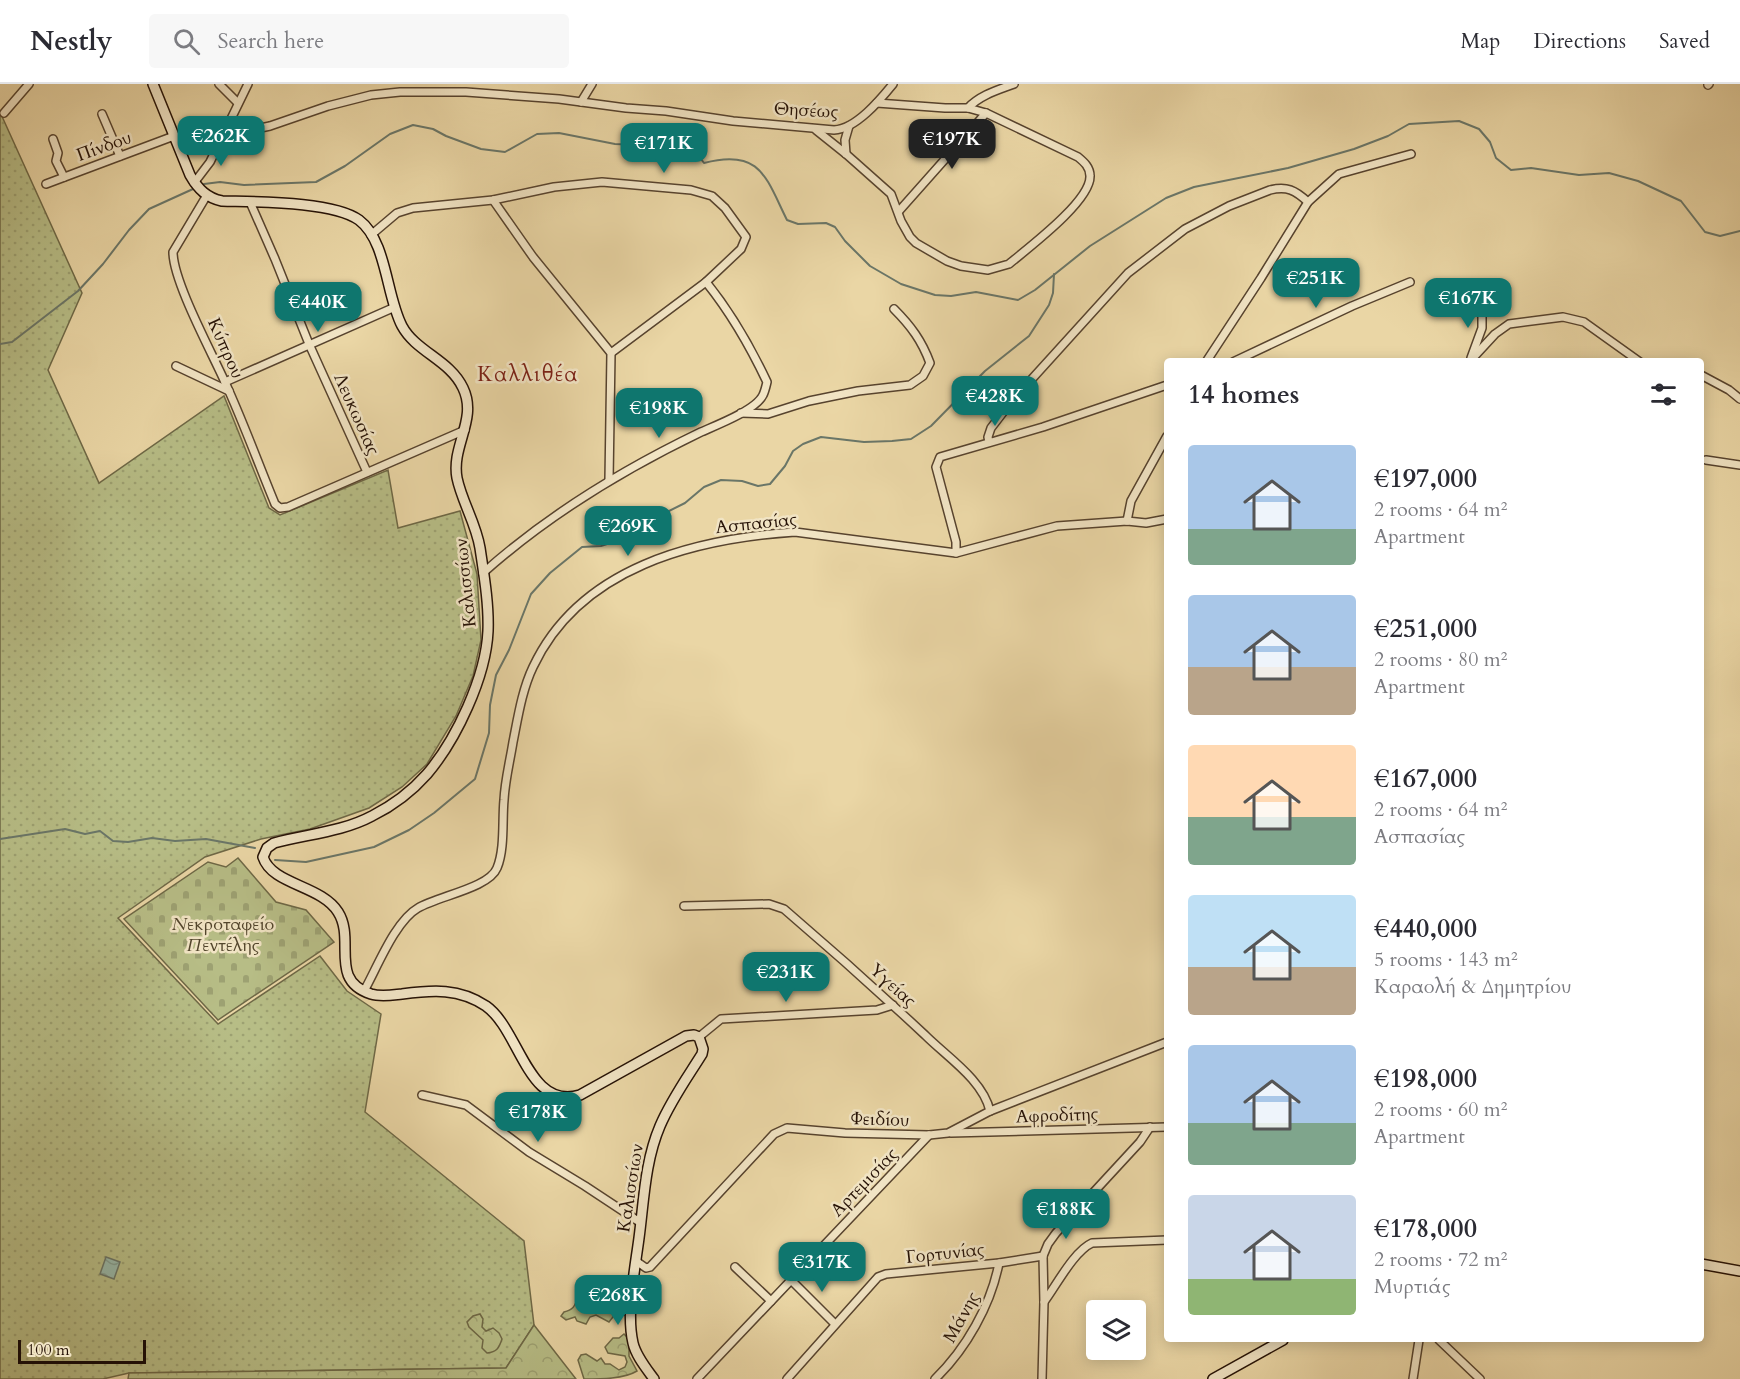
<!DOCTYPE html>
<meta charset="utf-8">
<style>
body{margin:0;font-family:Cardo,serif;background:#f7f7f7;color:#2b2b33;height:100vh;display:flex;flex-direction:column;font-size:22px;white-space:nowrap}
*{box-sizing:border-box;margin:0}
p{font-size:20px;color:#7c7c81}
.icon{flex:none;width:33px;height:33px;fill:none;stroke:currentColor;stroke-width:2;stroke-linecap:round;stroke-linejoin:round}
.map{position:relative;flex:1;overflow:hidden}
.side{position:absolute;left:1164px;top:274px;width:540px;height:984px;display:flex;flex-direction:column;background:#fff;border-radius:6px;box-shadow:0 3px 15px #0003}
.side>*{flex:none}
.controls{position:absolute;left:1086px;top:1216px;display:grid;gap:12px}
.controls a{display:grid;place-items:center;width:60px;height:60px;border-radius:6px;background:#fff;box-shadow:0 3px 15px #0003;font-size:30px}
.scale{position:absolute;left:18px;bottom:15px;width:128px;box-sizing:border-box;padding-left:6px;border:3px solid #261206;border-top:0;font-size:16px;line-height:21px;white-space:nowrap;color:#261206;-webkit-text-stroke:4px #f1e4c4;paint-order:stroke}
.price{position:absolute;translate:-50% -51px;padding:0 14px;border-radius:12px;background:#0f766e;color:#fff;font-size:20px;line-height:39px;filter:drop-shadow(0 2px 3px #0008)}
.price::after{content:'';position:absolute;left:50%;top:36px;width:18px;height:14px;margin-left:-9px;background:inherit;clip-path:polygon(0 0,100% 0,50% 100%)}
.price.selected{background:#222;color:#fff}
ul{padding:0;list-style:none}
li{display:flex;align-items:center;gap:18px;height:150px;padding:0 24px}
li span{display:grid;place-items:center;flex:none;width:168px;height:120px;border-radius:6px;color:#555}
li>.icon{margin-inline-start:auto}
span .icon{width:72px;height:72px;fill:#fffc;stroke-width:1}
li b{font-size:26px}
h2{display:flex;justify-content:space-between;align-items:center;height:72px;padding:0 24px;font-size:26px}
header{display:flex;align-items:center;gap:36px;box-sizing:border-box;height:84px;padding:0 30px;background:#fff;border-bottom:2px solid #e1e1e2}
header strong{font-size:28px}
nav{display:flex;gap:33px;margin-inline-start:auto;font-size:21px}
.search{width:420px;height:54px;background:#f7f7f7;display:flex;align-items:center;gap:15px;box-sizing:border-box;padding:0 21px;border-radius:6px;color:#7c7c81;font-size:22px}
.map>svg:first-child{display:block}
</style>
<header>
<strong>Nestly</strong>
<div class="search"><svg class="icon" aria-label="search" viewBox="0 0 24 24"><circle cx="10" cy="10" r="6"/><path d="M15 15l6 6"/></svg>Search here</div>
<nav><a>Map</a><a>Directions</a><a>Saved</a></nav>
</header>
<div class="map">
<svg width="1740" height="1295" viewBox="0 0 1740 1295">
<defs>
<pattern id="grass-dots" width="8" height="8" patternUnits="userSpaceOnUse" patternTransform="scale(1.5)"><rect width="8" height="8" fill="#b7bd86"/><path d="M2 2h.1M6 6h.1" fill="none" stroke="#9da172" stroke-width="1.8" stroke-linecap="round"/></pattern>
<pattern id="forest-crowns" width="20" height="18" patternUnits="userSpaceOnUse" patternTransform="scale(1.5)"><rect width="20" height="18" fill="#b7bd86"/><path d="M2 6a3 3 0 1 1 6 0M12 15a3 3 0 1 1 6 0" fill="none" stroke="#9da172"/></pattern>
<pattern id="cemetery-stones" width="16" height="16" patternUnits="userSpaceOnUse" patternTransform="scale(1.5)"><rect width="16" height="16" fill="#b7bd86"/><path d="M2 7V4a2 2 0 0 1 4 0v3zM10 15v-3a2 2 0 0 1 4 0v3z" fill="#9da172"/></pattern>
<pattern id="water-waves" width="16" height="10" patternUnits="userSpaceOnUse" patternTransform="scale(1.5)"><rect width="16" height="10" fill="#98b9aa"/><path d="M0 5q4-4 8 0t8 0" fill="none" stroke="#839e91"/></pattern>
</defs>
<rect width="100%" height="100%" fill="#ead6a5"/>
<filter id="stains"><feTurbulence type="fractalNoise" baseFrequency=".00333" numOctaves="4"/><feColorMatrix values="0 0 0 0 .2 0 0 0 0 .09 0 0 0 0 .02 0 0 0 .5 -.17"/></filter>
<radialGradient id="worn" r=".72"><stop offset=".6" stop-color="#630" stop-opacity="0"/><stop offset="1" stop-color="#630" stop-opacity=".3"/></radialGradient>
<path fill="url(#grass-dots)" stroke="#6e6846" stroke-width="1.5" d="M0 28 82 209 48 286 99 399 224 312 269 424 280 431 388 386 398 444 460 427 477 490 481 556 473 592 456 632 427 680 402 703 369 724 310 745 261 755 205 773 118 834 218 940 320 872 347 907 381 930 365 1028 524 1157 534 1241 506 1284 129 1289 103 1295H0Z"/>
<g fill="url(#forest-crowns)" stroke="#6e6846" stroke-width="1.5">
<path d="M619 1201 627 1212V1232L614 1228 613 1233 609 1238 596 1231 590 1233 586 1240 577 1237 575 1233 566 1236 561 1232 564 1228C583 1223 569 1212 591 1204L599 1210H606L611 1205Z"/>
<path d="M480 1230 483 1235 482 1243 486 1247 493 1244 499 1249 502 1255C499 1264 497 1268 487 1269L482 1264 483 1256 469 1243 467 1238 473 1232Z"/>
<path d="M534 1241 576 1295H128L129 1289 506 1284Z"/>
<path d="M624 1250 629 1255V1272L637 1287C624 1295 601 1295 584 1295L578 1276 581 1271 586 1270 597 1277 601 1274 605 1280H610L619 1286 625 1283 627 1278 625 1272 608 1269 605 1263 613 1254H619Z"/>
</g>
<path fill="url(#cemetery-stones)" stroke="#6e6846" stroke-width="1.5" d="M238 774 276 818 306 826 334 858 218 936 124 835 208 778 226 783Z"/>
<path fill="url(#water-waves)" stroke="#6a7668" stroke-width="1.5" d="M106 1173 120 1178 114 1195 100 1190Z"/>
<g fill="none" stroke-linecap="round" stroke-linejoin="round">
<g stroke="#6a7668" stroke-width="2">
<path d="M204 100 220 98 244 101 316 98 345 82 390 50 413 41 433 45 446 52 481 65 505 68 537 50 559 49 615 60 686 63 698 71 704 79C761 64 766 94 787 136L798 140 826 139 835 143 845 157 870 182 901 200 935 211 951 212 976 208 1018 216 1035 206 1090 162 1166 114 1194 103 1288 84 1354 65 1388 52 1409 40 1459 37 1479 45 1490 58 1496 74 1511 86 1531 84 1579 91 1609 89 1638 97 1681 117 1705 148 1720 152 1740 147"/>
<path d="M0 260 12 258 78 207 103 180 129 146 149 125 193 105"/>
<path d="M0 755 65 745 85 750 100 747 113 757 128 758 152 754 175 757 206 755 255 764"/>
<path d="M275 776 306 778 374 763 409 746 434 729 475 695 489 649 490 621 496 591 509 566 531 510 550 489 582 463 601 462 613 458 637 443 685 419 704 403 721 396 742 397 758 402 770 400 785 382 793 367 803 360 821 353 864 358 892 357 911 355 931 342 985 287 1029 252 1049 221 1053 209 1054 190"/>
</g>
<g stroke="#57432e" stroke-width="10">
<g id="minor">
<path d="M219 0 238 19"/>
<path d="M1708 1 1709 0"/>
<path d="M581 18 592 0"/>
<path d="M968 24C980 11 998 6 1014 0"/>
<path d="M4 29 29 0"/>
<path d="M102 30 120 72"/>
<path d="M816 46 846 70 891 110 901 137 910 153 916 159 947 177 961 182 988 186 1009 180C1028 164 1091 117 1090 92 1090 83 1084 78 1078 73L986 29 968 24H945L877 19"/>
<path d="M222 52 270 42 328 22 371 11 400 8H466L559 15 626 24 666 27 733 37 834 46C856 45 880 16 893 0"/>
<path d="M53 55 58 69 56 77 64 93"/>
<path d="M846 70 845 56 849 42"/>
<path d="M194 99 210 78 248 0"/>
<path d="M46 100 174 52"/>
<path d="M207 111 173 168C173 197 211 267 224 296 243 337 258 379 275 420L280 424 288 423 465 346"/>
<path d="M493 116 533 173 611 269 609 396"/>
<path d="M250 118 275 175 309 260 367 388"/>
<path d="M899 127 986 29"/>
<path d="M371 151 397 129 413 124 493 116 554 103 602 98 691 106 712 112 725 124 746 153 741 165 706 198 611 269"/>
<path d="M1471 274 1482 244V216"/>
<path d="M1470 277 1495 250 1509 240 1563 233 1584 238 1640 278"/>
<path d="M1206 278 1261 194 1308 118 1339 90 1411 70"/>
<path d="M1233 278 1352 222 1410 198"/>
<path d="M176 282 229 307"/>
<path d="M1701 291 1729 306 1740 315"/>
<path d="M225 298 395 223"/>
<path d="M741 329 768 330 809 317 858 307 910 301 923 292 930 279C922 257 911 242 894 225"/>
<path d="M989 358 988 353 991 344 1011 318 1128 189 1185 145 1229 122 1270 106C1287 102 1295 106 1308 118"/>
<path d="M1706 376 1740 381"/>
<path d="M1127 437 1131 417 1167 352"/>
<path d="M956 469V458L936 383 940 373 1043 343 1167 301"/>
<path d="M483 489C549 430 622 386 701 348 717 341 756 326 763 311 765 307 766 302 767 298 750 262 731 229 706 198"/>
<path d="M684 822 769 820 784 825C832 866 879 908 925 951 947 973 983 996 990 1027"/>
<path d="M364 907C377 884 395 837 418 824 438 812 489 804 497 784 505 765 502 736 504 716 505 696 510 677 513 658 518 633 522 606 533 583 580 483 694 455 795 448L956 469 1057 442 1127 437 1146 439 1167 435"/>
<path d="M699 953 721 935 877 926 893 921"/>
<path d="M422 1011 466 1021 529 1068 585 1102 641 1139"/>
<path d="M951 1049 1167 1043"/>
<path d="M636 1177 646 1184 650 1183 774 1050 787 1044 845 1049 929 1051 948 1049 990 1027 1167 958"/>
<path d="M735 1183 771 1217"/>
<path d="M791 1196 835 1240"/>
<path d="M1044 1218C1056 1202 1074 1167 1092 1159L1167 1156"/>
<path d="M1439 1256 1480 1295"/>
<path d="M697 1295 929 1051"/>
<path d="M787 1295 878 1193 886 1190 999 1179 1043 1172"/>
<path d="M935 1295C966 1265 991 1221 999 1179"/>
<path d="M1042 1295 1044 1218 1043 1172 1048 1160 1056 1149 1140 1058 1150 1043"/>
<path d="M1413 1295 1419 1256"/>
</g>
</g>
<g stroke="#261206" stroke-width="12">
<g id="secondary">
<path d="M153 0 190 91C198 105 207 114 222 117 255 118 333 117 359 136 387 157 386 212 402 242 416 268 450 276 463 304 478 335 451 362 457 394 462 418 476 439 480 464 484 491 489 520 488 547 486 593 456 656 427 690 412 707 392 722 372 732 342 748 307 750 274 759L267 764 263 773C272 801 321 801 338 828 356 856 328 896 371 910 381 913 392 911 402 910 433 906 459 904 486 922 520 946 528 1027 580 1011L686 952 694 951 699 953 703 965 702 970C687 994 671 1016 660 1042 645 1077 644 1116 639 1154 635 1185 626 1229 633 1259 636 1272 646 1284 654 1295"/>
<path d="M1701 1180 1740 1187"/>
<path d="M1213 1295 1283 1256"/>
</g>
</g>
<use href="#minor" stroke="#f1e4c4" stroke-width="7"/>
<use href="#secondary" stroke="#f1e4c4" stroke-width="9"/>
</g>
<g text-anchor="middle" stroke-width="5" stroke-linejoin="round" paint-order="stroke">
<g font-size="18" fill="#261206" stroke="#f1e4c4">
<text transform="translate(806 26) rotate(3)" y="6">Θησέως</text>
<text transform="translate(104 62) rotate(-20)" y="6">Πίνδου</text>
<text transform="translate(226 264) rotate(66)" y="6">Κύπρου</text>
<text transform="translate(357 330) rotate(66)" y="6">Λευκωσίας</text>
<text transform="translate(756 439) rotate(-6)" y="6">Ασπασίας</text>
<text transform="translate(465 499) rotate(-96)" y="6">Καλισσίων</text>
<text transform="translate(893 901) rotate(42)" y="6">Υγείας</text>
<text transform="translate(1057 1031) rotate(-2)" y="6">Αφροδίτης</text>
<text transform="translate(880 1035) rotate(2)" y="6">Φειδίου</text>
<text transform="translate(864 1098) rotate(-46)" y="6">Αρτεμισίας</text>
<text transform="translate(630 1104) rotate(-81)" y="6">Καλισσίων</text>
<text transform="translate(945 1169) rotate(-6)" y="6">Γορτυνίας</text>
<text transform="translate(961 1233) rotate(-61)" y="6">Μάνης</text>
</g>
<g font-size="18" font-style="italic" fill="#52452c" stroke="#f1e4c4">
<text x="223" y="846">Νεκροταφείο<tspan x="223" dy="21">Πεντέλης</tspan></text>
</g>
<g font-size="21" letter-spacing="1.5" fill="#7a1f14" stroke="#f1e4c4">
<text x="528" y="297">Καλλιθέα</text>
</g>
</g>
<rect width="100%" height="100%" filter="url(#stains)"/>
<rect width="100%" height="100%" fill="url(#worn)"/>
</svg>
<div class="controls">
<a><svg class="icon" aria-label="layers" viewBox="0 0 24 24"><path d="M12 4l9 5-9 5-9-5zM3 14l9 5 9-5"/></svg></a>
</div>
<div class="scale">100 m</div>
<b class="price" style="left:221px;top:83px">€262K</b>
<b class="price selected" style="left:952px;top:86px">€197K</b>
<b class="price" style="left:664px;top:90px">€171K</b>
<b class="price" style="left:1316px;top:225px">€251K</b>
<b class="price" style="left:1468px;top:245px">€167K</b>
<b class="price" style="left:318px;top:249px">€440K</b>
<b class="price" style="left:995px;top:343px">€428K</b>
<b class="price" style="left:659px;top:355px">€198K</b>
<b class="price" style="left:628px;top:473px">€269K</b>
<b class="price" style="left:786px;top:919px">€231K</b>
<b class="price" style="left:538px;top:1059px">€178K</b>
<b class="price" style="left:1066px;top:1156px">€188K</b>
<b class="price" style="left:822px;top:1209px">€317K</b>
<b class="price" style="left:618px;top:1242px">€268K</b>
<section class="side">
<h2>14 homes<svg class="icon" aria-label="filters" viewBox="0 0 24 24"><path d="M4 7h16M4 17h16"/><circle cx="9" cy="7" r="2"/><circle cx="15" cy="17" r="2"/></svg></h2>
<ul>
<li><span style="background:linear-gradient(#a9c7e8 70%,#7fa58c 0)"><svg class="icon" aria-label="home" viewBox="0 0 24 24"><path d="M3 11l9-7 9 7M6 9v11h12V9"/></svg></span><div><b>€197,000</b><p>2 rooms · 64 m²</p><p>Apartment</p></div></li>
<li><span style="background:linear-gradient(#a9c7e8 60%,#b9a48a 0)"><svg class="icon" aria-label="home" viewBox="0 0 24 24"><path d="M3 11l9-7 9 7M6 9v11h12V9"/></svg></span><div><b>€251,000</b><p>2 rooms · 80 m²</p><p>Apartment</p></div></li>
<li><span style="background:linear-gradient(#ffd9b3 60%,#7fa58c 0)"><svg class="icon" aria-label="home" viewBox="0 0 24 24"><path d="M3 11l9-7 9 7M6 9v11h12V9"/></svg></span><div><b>€167,000</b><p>2 rooms · 64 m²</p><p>Ασπασίας</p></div></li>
<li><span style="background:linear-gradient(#bfe0f5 60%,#b9a48a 0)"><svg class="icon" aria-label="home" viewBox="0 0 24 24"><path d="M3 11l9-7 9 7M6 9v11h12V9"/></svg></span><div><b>€440,000</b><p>5 rooms · 143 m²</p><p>Καραολή &amp; Δημητρίου</p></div></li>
<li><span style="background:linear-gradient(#a9c7e8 65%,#7fa58c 0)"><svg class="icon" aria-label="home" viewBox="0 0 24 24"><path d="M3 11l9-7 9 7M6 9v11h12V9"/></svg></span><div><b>€198,000</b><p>2 rooms · 60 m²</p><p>Apartment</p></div></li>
<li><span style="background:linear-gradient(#c9d6e8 70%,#8fb573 0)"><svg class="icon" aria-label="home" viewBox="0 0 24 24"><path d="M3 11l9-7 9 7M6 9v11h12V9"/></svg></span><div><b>€178,000</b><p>2 rooms · 72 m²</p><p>Μυρτιάς</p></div></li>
</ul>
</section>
</div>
